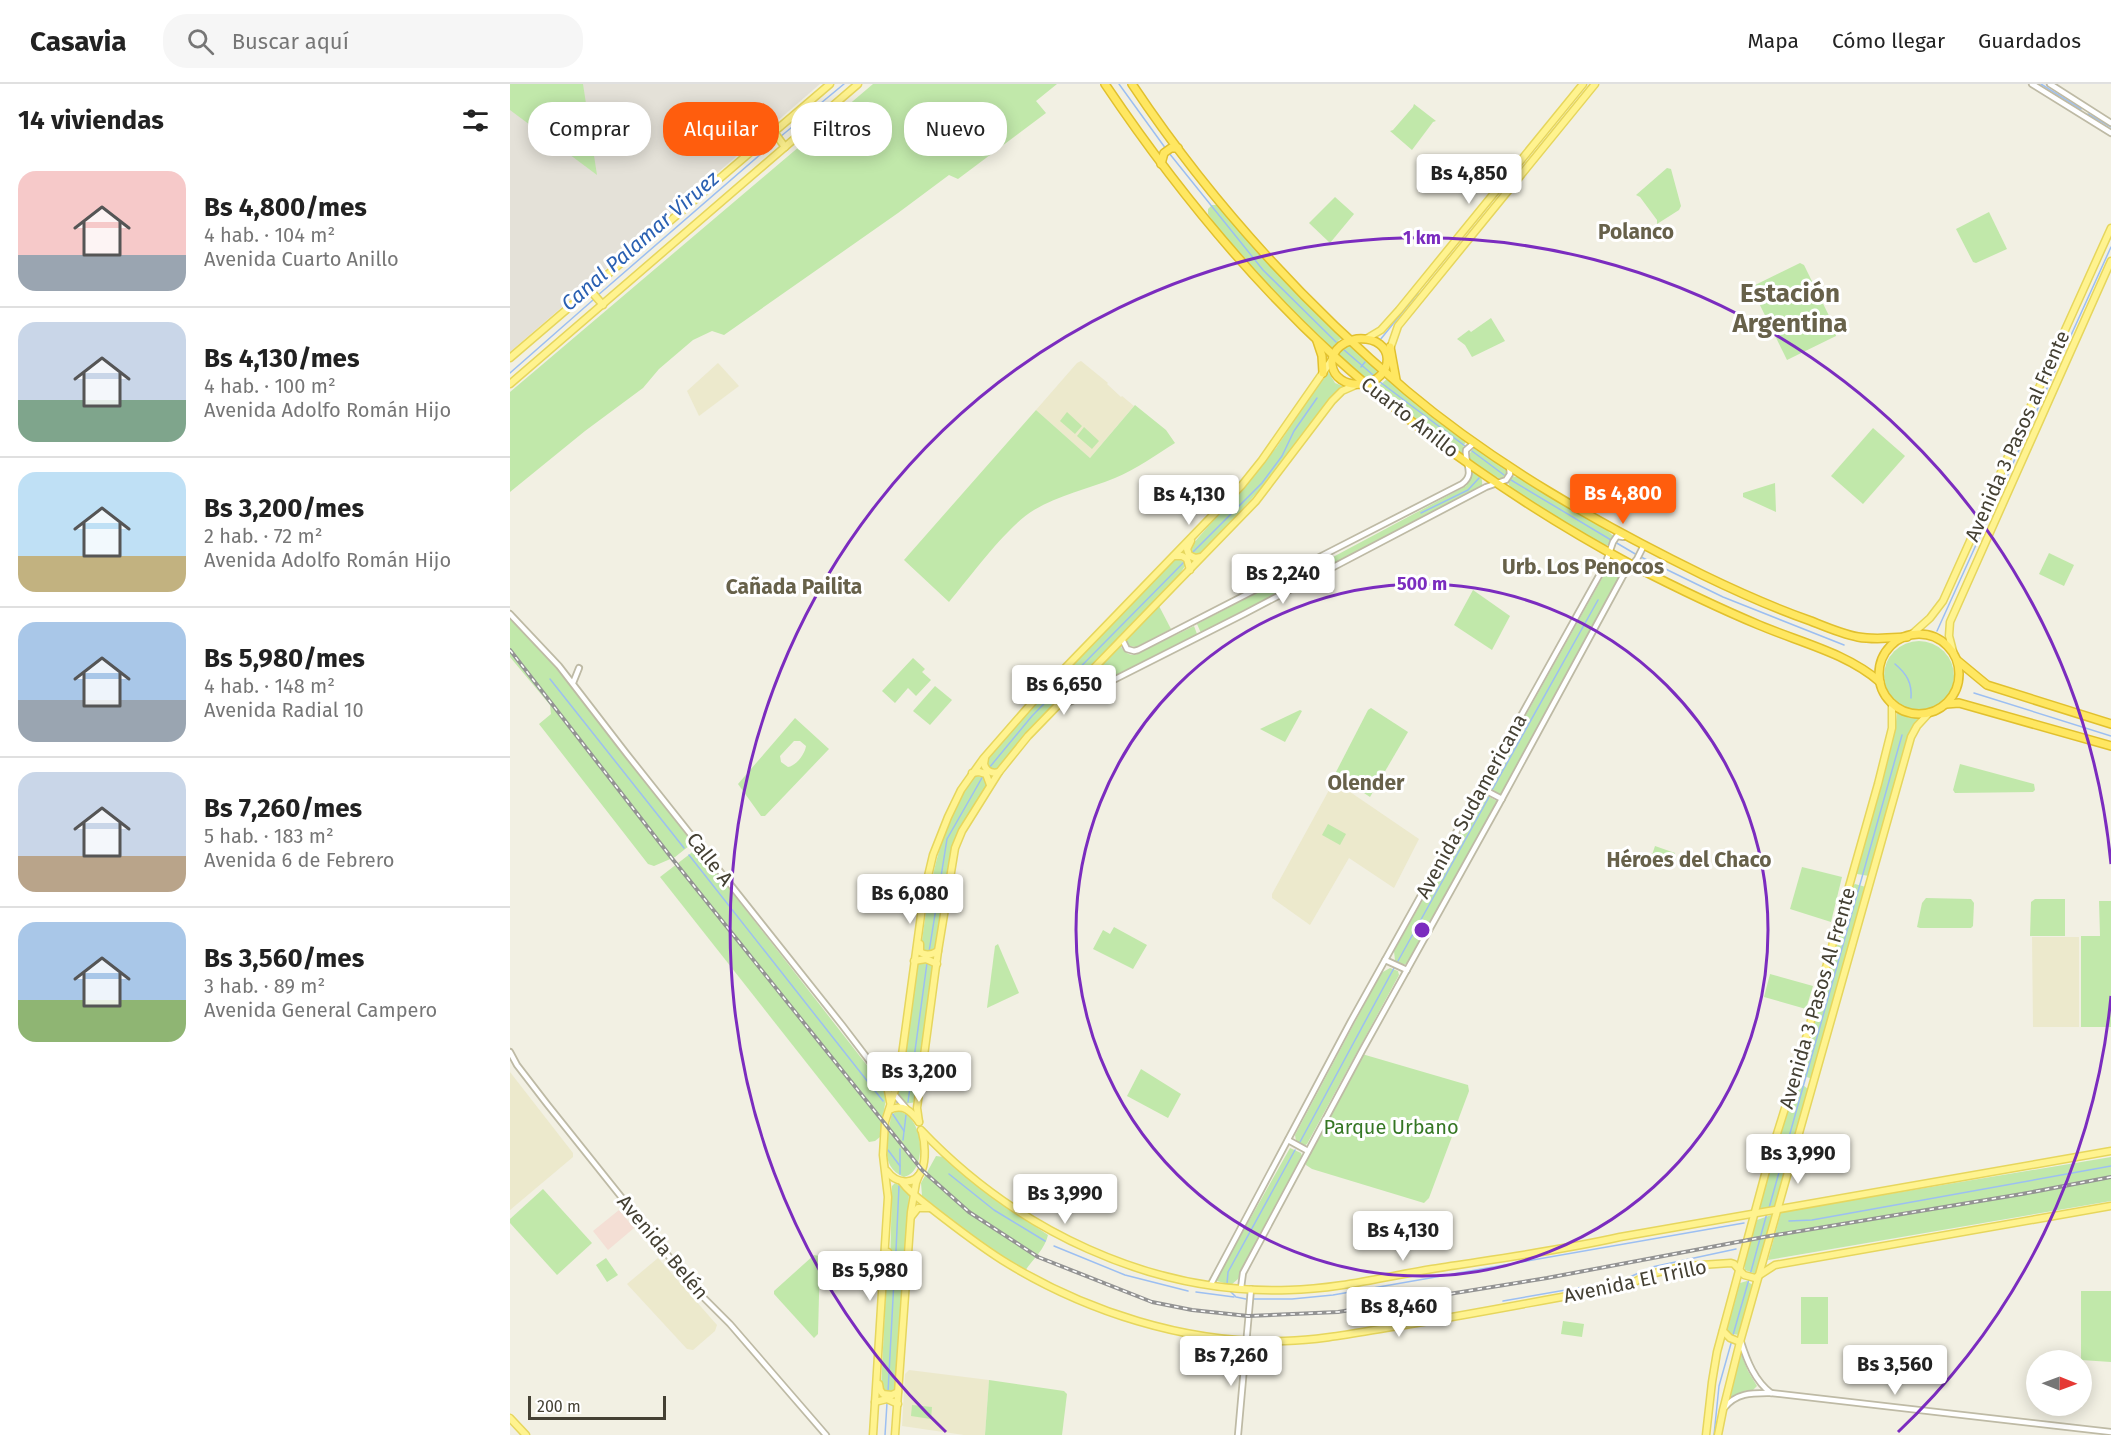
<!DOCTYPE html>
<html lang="es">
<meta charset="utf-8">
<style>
body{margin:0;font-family:"Fira Sans",sans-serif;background:#f6f6f6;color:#222;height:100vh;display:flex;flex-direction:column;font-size:22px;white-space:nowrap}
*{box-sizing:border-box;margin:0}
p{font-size:20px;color:#767676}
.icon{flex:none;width:33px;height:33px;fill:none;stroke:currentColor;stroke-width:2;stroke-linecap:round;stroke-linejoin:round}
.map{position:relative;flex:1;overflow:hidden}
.side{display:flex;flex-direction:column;background:#fff;width:510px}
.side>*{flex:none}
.banner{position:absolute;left:18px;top:18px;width:570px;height:54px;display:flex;gap:12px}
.needle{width:39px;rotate:91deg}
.fabs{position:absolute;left:1516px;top:1266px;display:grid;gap:12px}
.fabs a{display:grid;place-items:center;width:66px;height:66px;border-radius:50%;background:#fff;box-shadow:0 3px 15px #0003;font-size:30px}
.scale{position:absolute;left:18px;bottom:15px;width:138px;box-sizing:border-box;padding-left:6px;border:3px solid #444033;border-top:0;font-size:16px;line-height:21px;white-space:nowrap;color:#444033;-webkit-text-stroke:4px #fff;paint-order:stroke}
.price{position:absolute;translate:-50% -51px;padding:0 14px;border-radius:6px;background:#fff;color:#222;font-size:20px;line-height:39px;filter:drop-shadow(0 2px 3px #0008)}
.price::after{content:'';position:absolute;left:50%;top:36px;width:18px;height:14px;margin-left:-9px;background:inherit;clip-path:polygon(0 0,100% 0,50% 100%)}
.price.current{background:#ff5d0d;color:#fff}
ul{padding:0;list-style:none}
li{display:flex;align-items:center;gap:18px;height:150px;padding:0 18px}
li+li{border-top:2px solid #e0e0e0}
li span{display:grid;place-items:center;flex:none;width:168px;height:120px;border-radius:18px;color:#555}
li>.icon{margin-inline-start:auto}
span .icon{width:72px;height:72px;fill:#fffc;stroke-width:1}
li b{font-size:26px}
h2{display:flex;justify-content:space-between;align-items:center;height:72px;padding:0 18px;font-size:26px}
.pill{padding:0 21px;border-radius:24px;background:#fff;box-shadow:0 3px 15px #0003;font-size:21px;line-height:54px}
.pill.current{background:#ff5d0d;color:#fff}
header{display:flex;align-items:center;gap:36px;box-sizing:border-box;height:84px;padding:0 30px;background:#fff;border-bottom:2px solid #e0e0e0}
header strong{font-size:28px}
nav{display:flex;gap:33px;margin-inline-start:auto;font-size:21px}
.search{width:420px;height:54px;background:#f6f6f6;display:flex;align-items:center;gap:15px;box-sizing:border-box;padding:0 21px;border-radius:24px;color:#767676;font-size:22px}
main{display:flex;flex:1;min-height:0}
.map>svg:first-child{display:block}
</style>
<header>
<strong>Casavia</strong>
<div class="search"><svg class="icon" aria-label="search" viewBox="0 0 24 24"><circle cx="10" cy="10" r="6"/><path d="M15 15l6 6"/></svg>Buscar aquí</div>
<nav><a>Mapa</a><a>Cómo llegar</a><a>Guardados</a></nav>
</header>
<main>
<section class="side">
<h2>14 viviendas<svg class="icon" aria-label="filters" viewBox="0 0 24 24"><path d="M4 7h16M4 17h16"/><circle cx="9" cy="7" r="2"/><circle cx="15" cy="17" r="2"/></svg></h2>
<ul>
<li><span style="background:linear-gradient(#f6c9c9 70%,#9aa5b1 0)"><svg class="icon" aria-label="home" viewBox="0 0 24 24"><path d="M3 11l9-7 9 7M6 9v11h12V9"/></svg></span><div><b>Bs 4,800/mes</b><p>4 hab. · 104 m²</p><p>Avenida Cuarto Anillo</p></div></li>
<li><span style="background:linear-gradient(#c9d6e8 65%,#7fa58c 0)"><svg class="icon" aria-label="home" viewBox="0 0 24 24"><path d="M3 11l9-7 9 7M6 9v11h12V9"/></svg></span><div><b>Bs 4,130/mes</b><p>4 hab. · 100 m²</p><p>Avenida Adolfo Román Hijo</p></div></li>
<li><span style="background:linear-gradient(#bfe0f5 70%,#c2b280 0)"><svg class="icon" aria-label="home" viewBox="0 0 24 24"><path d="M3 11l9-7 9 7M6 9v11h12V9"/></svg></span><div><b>Bs 3,200/mes</b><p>2 hab. · 72 m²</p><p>Avenida Adolfo Román Hijo</p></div></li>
<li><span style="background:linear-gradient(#a9c7e8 65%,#9aa5b1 0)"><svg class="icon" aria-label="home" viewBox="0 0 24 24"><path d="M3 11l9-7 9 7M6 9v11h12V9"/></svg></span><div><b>Bs 5,980/mes</b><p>4 hab. · 148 m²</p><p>Avenida Radial 10</p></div></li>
<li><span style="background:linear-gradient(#c9d6e8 70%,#b9a48a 0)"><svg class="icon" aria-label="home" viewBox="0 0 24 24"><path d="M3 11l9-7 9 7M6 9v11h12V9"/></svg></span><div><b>Bs 7,260/mes</b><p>5 hab. · 183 m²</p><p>Avenida 6 de Febrero</p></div></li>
<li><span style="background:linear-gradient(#a9c7e8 65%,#8fb573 0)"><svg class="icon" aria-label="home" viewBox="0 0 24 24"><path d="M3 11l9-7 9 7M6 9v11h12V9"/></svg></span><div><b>Bs 3,560/mes</b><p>3 hab. · 89 m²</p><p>Avenida General Campero</p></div></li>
</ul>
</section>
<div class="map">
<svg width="1601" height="1351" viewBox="0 0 1601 1351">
<rect width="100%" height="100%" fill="#f2f0e3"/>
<path fill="#e4e1d8" d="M0 0H310L0 268Z"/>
<g fill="#ece9cc">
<path d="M571 277 598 299 597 300 611 313 612 312 624 322 580 374 526 326 567 279Z"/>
<path d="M208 279 229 302 189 332 177 307Z"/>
<path d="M824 697 909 755 884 804 839 774 800 841 762 814V810Z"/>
<path d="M1522 853H1569V943H1523Z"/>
<path d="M0 988 63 1069V1073L0 1126Z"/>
<path d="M148 1174 207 1241 205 1247 183 1266 177 1265 117 1200Z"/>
<path d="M399 1286 479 1296 475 1351H454L392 1342 395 1290Z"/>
</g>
<path fill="#f4dfd5" d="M109 1126 124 1144 98 1166 83 1147Z"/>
<g fill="#c1e8aa" fill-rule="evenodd">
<path d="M0 0H73L87 91 0 26Z"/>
<path d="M363 0H547L526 17 536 29 448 95 439 91 388 129 214 251 202 247 183 256 149 285 133 304 75 347 0 408V308Z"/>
<path d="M904 20 926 37 923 38 902 66 880 47 883 46 903 23Z"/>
<path d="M1157 84 1161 85 1171 122 1169 126 1147 140V136L1130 113 1126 111Z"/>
<path d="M825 113 844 130 820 159 799 139Z"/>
<path d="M702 121H708L714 127 787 209 834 254 829 256 823 265 776 220 707 143 698 130V125Z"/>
<path d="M1479 128 1497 165 1466 179 1463 178 1446 145Z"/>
<path d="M1290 179 1294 181 1326 246V252L1277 276 1241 203Z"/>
<path d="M981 234 995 257 962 273 955 261 947 255 959 246 961 248Z"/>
<path d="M840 261 868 286 862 295H854L828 272 831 266Z"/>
<path d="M818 287 825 299 835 303 828 306 822 312 758 397 687 474 680 469 682 461 766 364Z"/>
<path d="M877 295 957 356 954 361 952 370 864 302 870 301Z"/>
<path d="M625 321 656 346 665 359C646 371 626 385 605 394 578 405 549 411 524 426 497 442 460 493 439 518L394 476 526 326 580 374Z"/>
<path d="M557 328 572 342 565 350 550 337Z"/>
<path d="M574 343 589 357 582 365 567 352Z"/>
<path d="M1363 344 1395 372 1353 420 1321 392Z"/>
<path d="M967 363 996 384 998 388 991 395 983 392 960 375V369L964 364Z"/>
<path d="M962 386C970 391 973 393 972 402L968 406 812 486 807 485 808 481 956 402 962 392Z"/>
<path d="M1002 392 1012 394 1097 446 1103 452 1098 461 1093 462 1001 406 998 398Z"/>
<path d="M1265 399 1266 428 1233 413V409L1236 408Z"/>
<path d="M1539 469 1564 481 1554 502 1529 490Z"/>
<path d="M665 475H669L675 479V482L670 490 671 492 487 688 480 687 476 677 520 625Z"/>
<path d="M1103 478H1110L1113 485 992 710H985L979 706 978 699 1100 480Z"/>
<path d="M793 485H797L799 487 797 491 779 500 761 512 691 549 687 540Z"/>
<path d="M963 506 1000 532 982 566 944 541Z"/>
<path d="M649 522 661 545 626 563 619 562 616 556Z"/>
<path d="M0 535 31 565 184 758 165 773 144 782 138 780 29 640 41 630 40 621 0 573Z"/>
<path d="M684 542 687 550 562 614 561 612 610 561C614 568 618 571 625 571Z"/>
<circle cx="1409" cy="592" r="35"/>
<path d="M403 574 415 585 412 588 421 596 406 612 398 604 385 619 372 607Z"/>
<path d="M425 602 442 616 420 641 403 627Z"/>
<path d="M861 624 898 648 860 713 827 691 826 688 858 626Z"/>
<path d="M790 626 792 627 775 658 750 645Z"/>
<path d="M1387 629 1400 634H1410L1401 646 1359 792 1347 790 1346 786 1385 646Z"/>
<path d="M285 634 319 665 255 732H251L228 700ZM284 657H290L296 662C295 670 286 682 278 683L271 678 270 672Z"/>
<path d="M1450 680 1524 700 1525 706 1523 708 1445 709 1443 706Z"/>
<path d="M464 692 474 693 478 699 450 747 426 867 416 869 411 865C419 803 428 744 464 692Z"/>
<path d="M976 711 987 717 986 720 898 879 891 882 885 877 884 867 970 714Z"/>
<path d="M818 740 836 750 830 761 812 751Z"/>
<path d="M1145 762 1165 769 1161 781 1141 774Z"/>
<path d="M185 766 190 767 377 1007 370 1053 365 1057 359 1058 150 793Z"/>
<path d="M1292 783 1332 793 1321 838 1280 825Z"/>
<path d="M1345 800 1356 803 1303 995 1290 991 1289 987 1341 803Z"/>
<path d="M1416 814 1461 815 1464 819 1463 842 1461 844H1410L1407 843 1412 819Z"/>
<path d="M1525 815H1555V852H1520L1521 818Z"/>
<path d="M1589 817H1601V943H1571V852H1590Z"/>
<path d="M604 843 637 861 623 885 583 865 593 846 600 850Z"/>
<path d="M488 860 509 909 477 924 485 862Z"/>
<path d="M412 878 419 879 424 884 406 1018 395 1020 388 1010 406 883Z"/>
<path d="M880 884 888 887 889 891 797 1060 794 1062 786 1057 785 1051 871 889Z"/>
<path d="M1260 890 1303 902 1296 925 1254 913Z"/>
<path d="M852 970 958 1001 959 1007 919 1114 914 1119 802 1085 796 1081 795 1077Z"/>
<path d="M631 985 671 1010 658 1034 617 1012Z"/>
<path d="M1293 1001 1298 1005 1266 1122 1249 1125 1283 1006Z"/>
<path d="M386 1027C413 1027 420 1087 394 1093 368 1082 378 1055 381 1032Z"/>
<path d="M780 1064 791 1069 792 1072 728 1195 721 1201 707 1197 709 1190Z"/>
<path d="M426 1072 434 1073 469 1104 538 1151C535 1165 523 1175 515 1187L464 1154 412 1112 411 1099Z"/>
<path d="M1601 1073V1117L1258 1176 1271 1128Z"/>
<path d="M385 1099 392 1103 399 1111 395 1186 385 1189 380 1185 382 1102Z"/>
<path d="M33 1105 82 1159 47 1191 0 1139V1135Z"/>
<path d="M1264 1130 1246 1190 1235 1186 1234 1179 1247 1136Z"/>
<path d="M304 1171 309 1172 310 1174 308 1250 304 1254 264 1210V1207Z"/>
<path d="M96 1174 108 1191 97 1198 86 1181Z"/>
<path d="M387 1197 394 1201 386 1306 382 1309H375L371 1306 376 1202 379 1198Z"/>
<path d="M1237 1197 1244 1202 1230 1251 1222 1250 1217 1246 1230 1199Z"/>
<path d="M1571 1207H1601V1278L1571 1276Z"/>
<rect x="1291" y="1213" width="27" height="47"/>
<path d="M1053 1237 1074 1240 1072 1253 1051 1250Z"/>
<path d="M1231 1270 1238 1287 1247 1302 1243 1306 1234 1307 1218 1317Z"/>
<path d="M479 1296 554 1307 557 1310 552 1351H475Z"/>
<path d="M402 1321 422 1323 421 1335 401 1332Z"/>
</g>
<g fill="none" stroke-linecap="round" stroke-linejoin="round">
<g stroke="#9cbff2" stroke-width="1.5">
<path d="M609 0 656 65"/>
<path d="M1531 0 1571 25"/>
<path d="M1578 30 1601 43"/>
<path d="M270 53 334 0"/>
<path d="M659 69 753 186 826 258"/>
<path d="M87 212 267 56"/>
<path d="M870 256 908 209"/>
<path d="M833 265 863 291"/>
<path d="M851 283 855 278"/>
<path d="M0 289 83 216"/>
<path d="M870 298 955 362"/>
<path d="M962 367 994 391"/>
<path d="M1001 396 1101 456"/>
<path d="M911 429 958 406 969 394"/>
<path d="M1105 458 1127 471"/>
<path d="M681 470 752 399 772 372 784 347 807 314"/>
<path d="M1131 473 1213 513 1334 561"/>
<path d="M1427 547 1601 163"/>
<path d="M1385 580C1397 590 1402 599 1401 614"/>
<path d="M40 595 174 764"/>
<path d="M1464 609 1601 652"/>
<path d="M479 684 522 632 676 476"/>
<path d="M982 706 1088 516"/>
<path d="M179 771 373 1017"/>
<path d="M419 868 437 755 473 692"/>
<path d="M888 877 979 713"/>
<path d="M398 1018 417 879"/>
<path d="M382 1029 394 1047"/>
<path d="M393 1056 396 1031"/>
<path d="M790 1058 884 884"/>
<path d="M378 1066 390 1082"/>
<path d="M390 1090V1065"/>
<path d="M439 1090 484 1126 535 1157"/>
<path d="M1259 1124 1392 651"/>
<path d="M1279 1137 1302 1136 1601 1082"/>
<path d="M544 1162 615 1191 678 1207"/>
<path d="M385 1188 389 1102"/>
<path d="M1240 1191 1257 1129"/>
<path d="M717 1200 718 1188 785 1066"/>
<path d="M720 1207 726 1213 736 1215"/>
<path d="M686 1208 724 1213"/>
<path d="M742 1215H782L823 1211 1234 1139"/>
<path d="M993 1217 1113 1196 1142 1183 1226 1165"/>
<path d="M1223 1251 1239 1195"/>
<path d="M378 1308 384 1196"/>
<path d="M375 1351 377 1319"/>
<path d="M1204 1351 1209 1302 1222 1256"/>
</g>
<g stroke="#bebaa5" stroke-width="8">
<g id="minor">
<path d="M1522 0 1601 49"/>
<path d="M1540 0 1601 39"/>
<path d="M806 475 803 484 810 489"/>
<path d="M0 530 49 582 116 669 332 941 374 996"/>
<path d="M612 555 617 565 624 567 628 566 952 400C966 390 954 379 956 366L964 359"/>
<path d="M63 599 69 584"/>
<path d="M550 620 562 617 734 530 976 403 996 396 1000 390 999 382"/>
<path d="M971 704 992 715"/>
<path d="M875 876 897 886"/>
<path d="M0 968 7 981 37 1020 184 1204 220 1240 316 1351"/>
<path d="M384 1010 396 1024"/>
<path d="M778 1056 798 1067"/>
<path d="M701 1200 841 937 1095 481 1103 458 1107 452 1113 453"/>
<path d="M731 1204 733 1189 853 965 988 722 1113 492 1127 475 1134 461"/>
<path d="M1231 1258C1237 1277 1245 1297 1261 1309"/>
<path d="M1214 1324C1227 1308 1243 1309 1261 1309L1601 1348"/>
<path d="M728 1351 741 1205"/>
</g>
</g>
<g stroke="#e6d65d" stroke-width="9">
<g id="major">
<path d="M264 48 275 63"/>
<path d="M80 206 93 221"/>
<path d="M856 255 871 246 889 226 1073 0"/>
<path d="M879 268 888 242 1085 0"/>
<path d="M0 274 320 0"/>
<path d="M0 300 348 0"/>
<path d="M681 457 677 465 679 471 685 474 691 473"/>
<path d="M664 472H672L677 475 680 486"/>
<path d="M1401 551 1420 534 1433 517 1601 144"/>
<path d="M1444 571 1439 552 1440 538 1601 177"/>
<path d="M475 674 474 680C476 687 482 690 489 688"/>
<path d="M462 689 469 688 476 690 480 701"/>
<path d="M410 860V868C416 872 422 871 428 867"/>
<path d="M404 877 416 875 427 880"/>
<path d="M373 995 382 996 389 993"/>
<path d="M377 1001 380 1018"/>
<path d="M379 1026C393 1019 401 1027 409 1038"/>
<path d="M409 1038 407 1024 428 867 445 764 452 747 489 688 518 652 746 417 822 317 832 307 848 300"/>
<path d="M411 1046C505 1145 640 1211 779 1206 827 1205 874 1193 922 1185 985 1175 1048 1167 1110 1153L1601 1067"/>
<path d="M377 1087C385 1099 405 1103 412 1086 416 1075 415 1059 412 1048"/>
<path d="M392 1098C400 1109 412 1117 422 1125 445 1143 467 1160 492 1176 574 1227 678 1261 775 1257 813 1256 850 1248 888 1242 965 1230 1042 1214 1120 1201L1136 1191 1176 1182 1221 1179 1224 1180 1234 1191 1245 1194 1265 1181 1601 1122"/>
<path d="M401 1133 408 1124H419"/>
<path d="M378 1168V1186L381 1190H390L397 1187"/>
<path d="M373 1198 386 1194 396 1198"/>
<path d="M1213 1247 1220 1254 1230 1258"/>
<path d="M369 1300 370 1306 373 1310 382 1311 388 1308"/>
<path d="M365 1318 377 1315 388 1320"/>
<path d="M0 1334 16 1351"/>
<path d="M363 1351 378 1113 373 1071 375 1038 389 993 414 809 423 771 438 733 451 706 473 675 528 612 732 401 752 376 821 277"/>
<path d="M385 1351 401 1128 406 1099 409 1091"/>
<path d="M1196 1351 1202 1298 1207 1268 1260 1072 1287 986 1368 700 1382 644V619"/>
<path d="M1208 1351 1213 1326 1230 1258 1401 653 1407 642 1419 629"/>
</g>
</g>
<g stroke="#e1c02e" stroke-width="10">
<g id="highway">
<path d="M595 0C661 98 736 191 823 271 910 351 1018 425 1122 481 1163 502 1206 523 1249 541 1289 558 1337 569 1370 598"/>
<path d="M622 0C698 114 792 218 897 307 985 381 1089 440 1193 491 1228 508 1264 524 1301 537 1316 543 1332 550 1348 553 1364 556 1380 554 1397 553"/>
<path d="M651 80 654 69 661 64H668"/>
<path d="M847 255C888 252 885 296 852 300 817 304 809 262 847 255Z"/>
<path d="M807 257 812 272 813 289"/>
<path d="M880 263 886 296"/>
<circle cx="1409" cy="590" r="40"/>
<path d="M1448 577 1477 601 1601 640"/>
<path d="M1436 620 1449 619 1601 662"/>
</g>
</g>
<use href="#minor" stroke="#fff" stroke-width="4.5"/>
<use href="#major" stroke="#fff38f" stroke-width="6"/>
<use href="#highway" stroke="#ffe761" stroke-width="7"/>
<g stroke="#939393" stroke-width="4">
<path id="rail" d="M0 566 164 777 412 1086 459 1128 528 1173 642 1218 682 1226 738 1232 828 1228 1037 1194 1254 1153 1512 1110 1601 1093"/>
</g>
<use href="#rail" stroke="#fff" stroke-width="1.5" stroke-dasharray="4.5" stroke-linecap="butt"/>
</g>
<g fill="none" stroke="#7b2cbf" stroke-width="3">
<circle cx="912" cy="846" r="346"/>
<path d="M1601 912A692 692 0 0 1 1388 1348M436 1348A692 692 0 1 1 1601 780"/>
</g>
<g text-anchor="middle" stroke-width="6" stroke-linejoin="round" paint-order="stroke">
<g font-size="20" fill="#444033" stroke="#fff">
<text transform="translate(900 333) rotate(38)" y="7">Cuarto Anillo</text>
<text transform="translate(1507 352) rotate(-66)" y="7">Avenida 3 Pasos al Frente</text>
<text transform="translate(961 722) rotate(-61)" y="7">Avenida Sudamericana</text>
<text transform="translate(200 775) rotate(52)" y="7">Calle A</text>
<text transform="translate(1307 914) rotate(-74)" y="7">Avenida 3 Pasos Al Frente</text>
<text transform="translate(153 1163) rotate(50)" y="7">Avenida Belén</text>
<text transform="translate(1125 1197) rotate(-12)" y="7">Avenida El Trillo</text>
</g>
<g font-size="20" fill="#367725" stroke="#fff">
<text x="881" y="1050">Parque Urbano</text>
</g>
<g font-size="21" font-weight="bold" fill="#67614a" stroke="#fff">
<text x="1126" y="155">Polanco</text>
<text x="1073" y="490">Urb. Los Penocos</text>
<text x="284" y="510">Cañada Pailita</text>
<text x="856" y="706">Olender</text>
<text x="1179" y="783">Héroes del Chaco</text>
</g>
<g font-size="21" font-style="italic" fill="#2a60b2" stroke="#fff">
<text transform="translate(130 157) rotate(-41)" y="7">Canal Palamar Viruez</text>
</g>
<g font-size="26" font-weight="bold" fill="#67614a" stroke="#fff">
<text x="1280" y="218">Estación<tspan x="1280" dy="30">Argentina</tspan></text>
</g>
</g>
<circle cx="912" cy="846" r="9" fill="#7b2cbf" stroke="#fff" stroke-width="3"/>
<g font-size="18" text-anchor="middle" font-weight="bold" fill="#7b2cbf" stroke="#fff" stroke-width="6" stroke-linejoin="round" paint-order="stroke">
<text x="912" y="160">1 km</text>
<text x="912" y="506">500 m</text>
</g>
</svg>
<div class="fabs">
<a><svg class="needle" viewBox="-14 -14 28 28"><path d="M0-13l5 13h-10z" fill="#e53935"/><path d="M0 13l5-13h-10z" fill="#767676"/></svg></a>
</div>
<div class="scale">200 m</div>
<b class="price" style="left:959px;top:121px">Bs 4,850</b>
<b class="price current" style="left:1113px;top:441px">Bs 4,800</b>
<b class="price" style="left:679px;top:442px">Bs 4,130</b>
<b class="price" style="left:773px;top:521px">Bs 2,240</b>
<b class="price" style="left:554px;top:632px">Bs 6,650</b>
<b class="price" style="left:400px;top:841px">Bs 6,080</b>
<b class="price" style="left:409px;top:1019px">Bs 3,200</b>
<b class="price" style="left:1288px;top:1101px">Bs 3,990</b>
<b class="price" style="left:555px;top:1141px">Bs 3,990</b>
<b class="price" style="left:893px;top:1178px">Bs 4,130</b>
<b class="price" style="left:360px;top:1218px">Bs 5,980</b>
<b class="price" style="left:889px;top:1254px">Bs 8,460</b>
<b class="price" style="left:721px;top:1303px">Bs 7,260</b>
<b class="price" style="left:1385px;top:1312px">Bs 3,560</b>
<div class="banner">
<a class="pill">Comprar</a>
<a class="pill current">Alquilar</a>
<a class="pill">Filtros</a>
<a class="pill">Nuevo</a>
</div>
</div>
</main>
